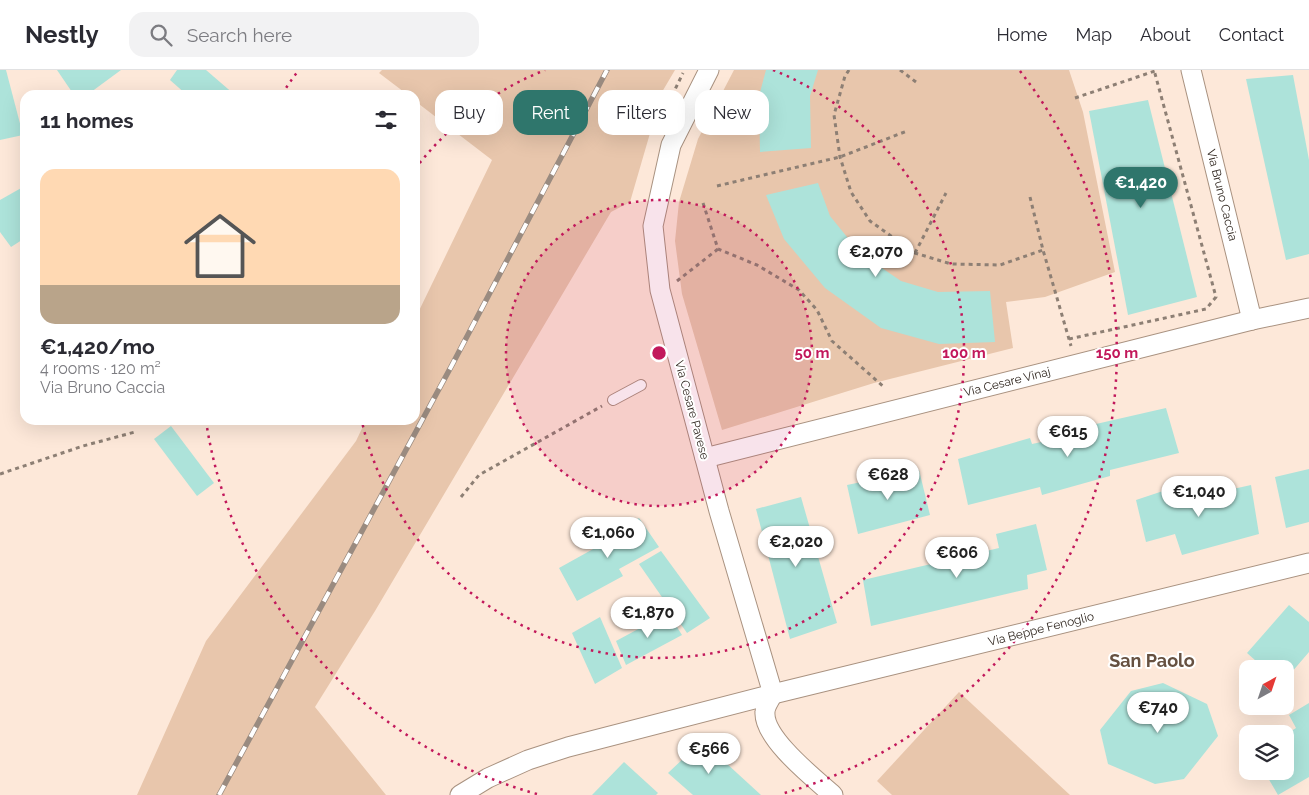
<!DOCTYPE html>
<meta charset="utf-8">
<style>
body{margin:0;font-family:Raleway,sans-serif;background:#f2f2f3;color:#2b2b33;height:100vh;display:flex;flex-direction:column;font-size:19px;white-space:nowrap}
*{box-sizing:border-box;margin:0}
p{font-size:16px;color:#7c7c81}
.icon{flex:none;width:28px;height:28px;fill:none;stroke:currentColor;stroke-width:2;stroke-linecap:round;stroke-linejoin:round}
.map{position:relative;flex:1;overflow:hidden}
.drawer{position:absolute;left:20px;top:20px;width:400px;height:335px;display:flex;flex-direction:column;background:#fff;border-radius:15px;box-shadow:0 5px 20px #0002}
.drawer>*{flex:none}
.top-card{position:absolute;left:435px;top:20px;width:475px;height:45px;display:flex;gap:10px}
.needle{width:32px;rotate:40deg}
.fabs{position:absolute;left:1239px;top:590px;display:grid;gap:10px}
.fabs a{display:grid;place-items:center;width:55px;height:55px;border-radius:10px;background:#fff;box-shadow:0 5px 20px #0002;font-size:25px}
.price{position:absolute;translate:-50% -42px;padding:0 11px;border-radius:18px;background:#fff;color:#222;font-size:16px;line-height:32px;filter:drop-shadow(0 1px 2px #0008)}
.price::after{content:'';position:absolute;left:50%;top:30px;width:15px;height:11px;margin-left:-8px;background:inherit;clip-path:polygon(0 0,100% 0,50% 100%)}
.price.current{background:#2f766c;color:#fff}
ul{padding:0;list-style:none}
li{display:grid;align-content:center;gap:10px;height:265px;padding:0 20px}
li span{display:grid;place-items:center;height:155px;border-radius:15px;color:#555}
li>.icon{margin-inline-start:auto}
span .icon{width:90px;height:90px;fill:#fffc;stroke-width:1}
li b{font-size:21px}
h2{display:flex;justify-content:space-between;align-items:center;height:60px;padding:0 20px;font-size:21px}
.chip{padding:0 18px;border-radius:15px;background:#fff;box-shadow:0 5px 20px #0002;font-size:18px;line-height:45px}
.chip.current{background:#2f766c;color:#fff}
header{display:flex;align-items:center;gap:30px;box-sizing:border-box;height:70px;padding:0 25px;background:#fff;border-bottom:1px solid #e1e1e2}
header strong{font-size:24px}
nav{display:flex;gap:28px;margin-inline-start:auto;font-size:18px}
.search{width:350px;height:45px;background:#f2f2f3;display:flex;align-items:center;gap:12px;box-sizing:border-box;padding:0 18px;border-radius:15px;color:#7c7c81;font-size:19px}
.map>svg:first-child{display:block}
</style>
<header>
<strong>Nestly</strong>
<div class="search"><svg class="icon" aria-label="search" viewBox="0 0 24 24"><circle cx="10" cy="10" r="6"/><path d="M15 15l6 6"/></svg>Search here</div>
<nav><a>Home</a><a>Map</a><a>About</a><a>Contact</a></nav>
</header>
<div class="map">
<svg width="1309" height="725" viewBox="0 0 1309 725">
<rect width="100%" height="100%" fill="#fde8d9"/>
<g fill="#e8c6ac">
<path d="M382 0H675L662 22 630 132 611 142 375 541 315 637 386 725H137L206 571 356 371 366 350H415V249L492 90 415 31V25H408L379 3Z"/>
<path d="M734 0H1069L1083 42 1115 202 1045 227 1006 232 1013 278 874 313 722 360 682 224 675 171 679 132 698 69Z"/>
<path d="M959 622 1070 725H892L877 711Z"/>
</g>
<g fill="#ade3da">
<path d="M0 0H6L23 65 0 70Z"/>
<path d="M57 0H121L87 25H74Z"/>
<path d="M177 0H206L235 25H187L170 10Z"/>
<path d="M766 0H818L810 26 811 78 760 82 759 26Z"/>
<path d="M1293 5 1309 90V184L1286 190 1246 9Z"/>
<path d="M1148 30 1197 227 1128 245 1089 41Z"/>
<path d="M818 113 830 146 860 183 901 211 938 222 990 221 995 272 939 274 881 258 825 218 784 169 766 125Z"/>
<path d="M23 117 25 120V168L11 177 0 162V130Z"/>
<path d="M1166 338 1179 383 1110 400V406L1042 425 1040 417 968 435 958 389 1030 368 1032 374 1097 360 1096 354Z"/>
<path d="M171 356 214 413 197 426 154 369Z"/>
<path d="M1309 399V452L1286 458 1275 407Z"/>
<path d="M919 400 930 445 858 464 847 415Z"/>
<path d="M1181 415 1188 429 1251 415 1259 464 1182 485 1175 464 1146 472 1136 430Z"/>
<path d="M801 427 837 553 790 569 756 439Z"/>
<path d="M639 448 659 477 619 499 623 506 577 531 559 498 604 473 603 468Z"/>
<path d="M1036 454 1047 500 1027 505 1028 519 871 556 863 510 999 478 996 464Z"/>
<path d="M661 481 710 548 687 563 639 494Z"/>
<path d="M1289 535 1309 552V582L1285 610V599H1265L1247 583Z"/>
<path d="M668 543 682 565 626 595 616 571Z"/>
<path d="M600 547 622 598 595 614 572 563Z"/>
<path d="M1163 613 1207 634 1218 666 1184 709 1155 714 1108 694 1100 660 1131 621Z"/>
<path d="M1309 633V707L1278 725 1264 701H1285V665L1296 658 1289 645Z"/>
<path d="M702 671 761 725H693L668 703Z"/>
<path d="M624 692 658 723 656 725H592Z"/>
</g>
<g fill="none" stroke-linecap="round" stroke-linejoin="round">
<g stroke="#a99280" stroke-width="12">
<path id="service" d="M613 330 641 315"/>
</g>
<g stroke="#a99280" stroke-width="21">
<g id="minor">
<path d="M709 0 671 75 653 156 660 220 719 441 773 624"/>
<path d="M1191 0 1252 250"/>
<path d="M705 388 1252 250 1309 238"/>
<path d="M773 624C770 629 765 637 765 642 763 668 814 708 833 725"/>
<path d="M460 725 488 708 528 690 568 677 773 624 1309 493"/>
</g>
</g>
<g stroke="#8d7f74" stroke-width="3" stroke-dasharray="4 4" stroke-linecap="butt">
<path d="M849 0 845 6 834 45 840 87 851 122 870 151 915 183 951 194 1000 195 1043 180"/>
<path d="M900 0 916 12"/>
<path d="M1075 28 1155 1"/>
<path d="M665 40 683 3"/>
<path d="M717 116 840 87 907 61"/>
<path d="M1030 127 1043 180 1071 276"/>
<path d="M703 133 718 179 757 195 799 220 817 240 832 271 885 318"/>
<path d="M915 183 946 123"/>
<path d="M677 211 718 179"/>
<path d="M1069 269 1206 239 1216 227 1154 0"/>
<path d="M0 404 83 376 135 362"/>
<path d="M461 427 479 405 602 336"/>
</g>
<use href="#service" stroke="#fff" stroke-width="10"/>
<use href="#minor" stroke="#fff" stroke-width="19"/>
<g stroke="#9a8b80" stroke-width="5.5">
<path id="rail" d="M219 725 452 295 607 0"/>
</g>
<use href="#rail" stroke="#fff" stroke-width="4" stroke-dasharray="11" stroke-linecap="butt"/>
</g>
<circle cx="659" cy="283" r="153" fill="#c2185b" fill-opacity=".12"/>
<g fill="none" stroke="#c2185b" stroke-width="2.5" stroke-dasharray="2.5 5">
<circle cx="659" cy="283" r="153"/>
<path d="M415 99A305 305 0 0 1 545 0M773 0A305 305 0 1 1 362 352"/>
<path d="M537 724A458 458 0 0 1 206 351M282 24A458 458 0 0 1 298 1M1020 1A458 458 0 0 1 781 724"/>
</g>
<g text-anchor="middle" stroke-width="4" stroke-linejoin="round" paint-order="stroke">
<g font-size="12" fill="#312821" stroke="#fff">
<text transform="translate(1222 125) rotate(76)" y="4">Via Bruno Caccia</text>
<text transform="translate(1007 312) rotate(-14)" y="4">Via Cesare Vinaj</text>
<text transform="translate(692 340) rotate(75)" y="4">Via Cesare Pavese</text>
<text transform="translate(1041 559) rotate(-14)" y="4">Via Beppe Fenoglio</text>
</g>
<g font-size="18" font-weight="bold" fill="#665141" stroke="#fff">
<text x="1152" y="597">San Paolo</text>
</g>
</g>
<circle cx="659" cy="283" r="8" fill="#c2185b" stroke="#fff" stroke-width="2.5"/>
<g font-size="15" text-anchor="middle" font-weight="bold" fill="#c2185b" stroke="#fff" stroke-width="4" stroke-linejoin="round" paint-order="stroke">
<text x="812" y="288">50 m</text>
<text x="964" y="288">100 m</text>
<text x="1117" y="288">150 m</text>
</g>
</svg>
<div class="fabs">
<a><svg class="needle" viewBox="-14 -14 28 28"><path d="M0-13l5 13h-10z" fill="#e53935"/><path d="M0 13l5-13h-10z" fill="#7c7c81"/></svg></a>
<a><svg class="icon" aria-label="layers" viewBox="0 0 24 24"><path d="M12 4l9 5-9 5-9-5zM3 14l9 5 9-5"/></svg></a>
</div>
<b class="price current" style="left:1141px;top:139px">€1,420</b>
<b class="price" style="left:876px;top:208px">€2,070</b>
<b class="price" style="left:1068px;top:388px">€615</b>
<b class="price" style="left:888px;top:431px">€628</b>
<b class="price" style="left:1199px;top:448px">€1,040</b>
<b class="price" style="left:608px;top:489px">€1,060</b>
<b class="price" style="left:796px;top:498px">€2,020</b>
<b class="price" style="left:957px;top:509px">€606</b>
<b class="price" style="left:648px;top:569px">€1,870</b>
<b class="price" style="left:1158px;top:664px">€740</b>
<b class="price" style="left:709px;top:705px">€566</b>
<div class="top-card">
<a class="chip">Buy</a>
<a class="chip current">Rent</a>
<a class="chip">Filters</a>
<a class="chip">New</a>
</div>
<section class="drawer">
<h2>11 homes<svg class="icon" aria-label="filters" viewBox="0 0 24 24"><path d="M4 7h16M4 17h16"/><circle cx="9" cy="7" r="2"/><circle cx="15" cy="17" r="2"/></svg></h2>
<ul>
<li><span style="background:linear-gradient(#ffd9b3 75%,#b9a48a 0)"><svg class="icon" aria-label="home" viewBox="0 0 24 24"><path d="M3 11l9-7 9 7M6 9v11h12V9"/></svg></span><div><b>€1,420/mo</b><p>4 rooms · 120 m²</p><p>Via Bruno Caccia</p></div></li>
</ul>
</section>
</div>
